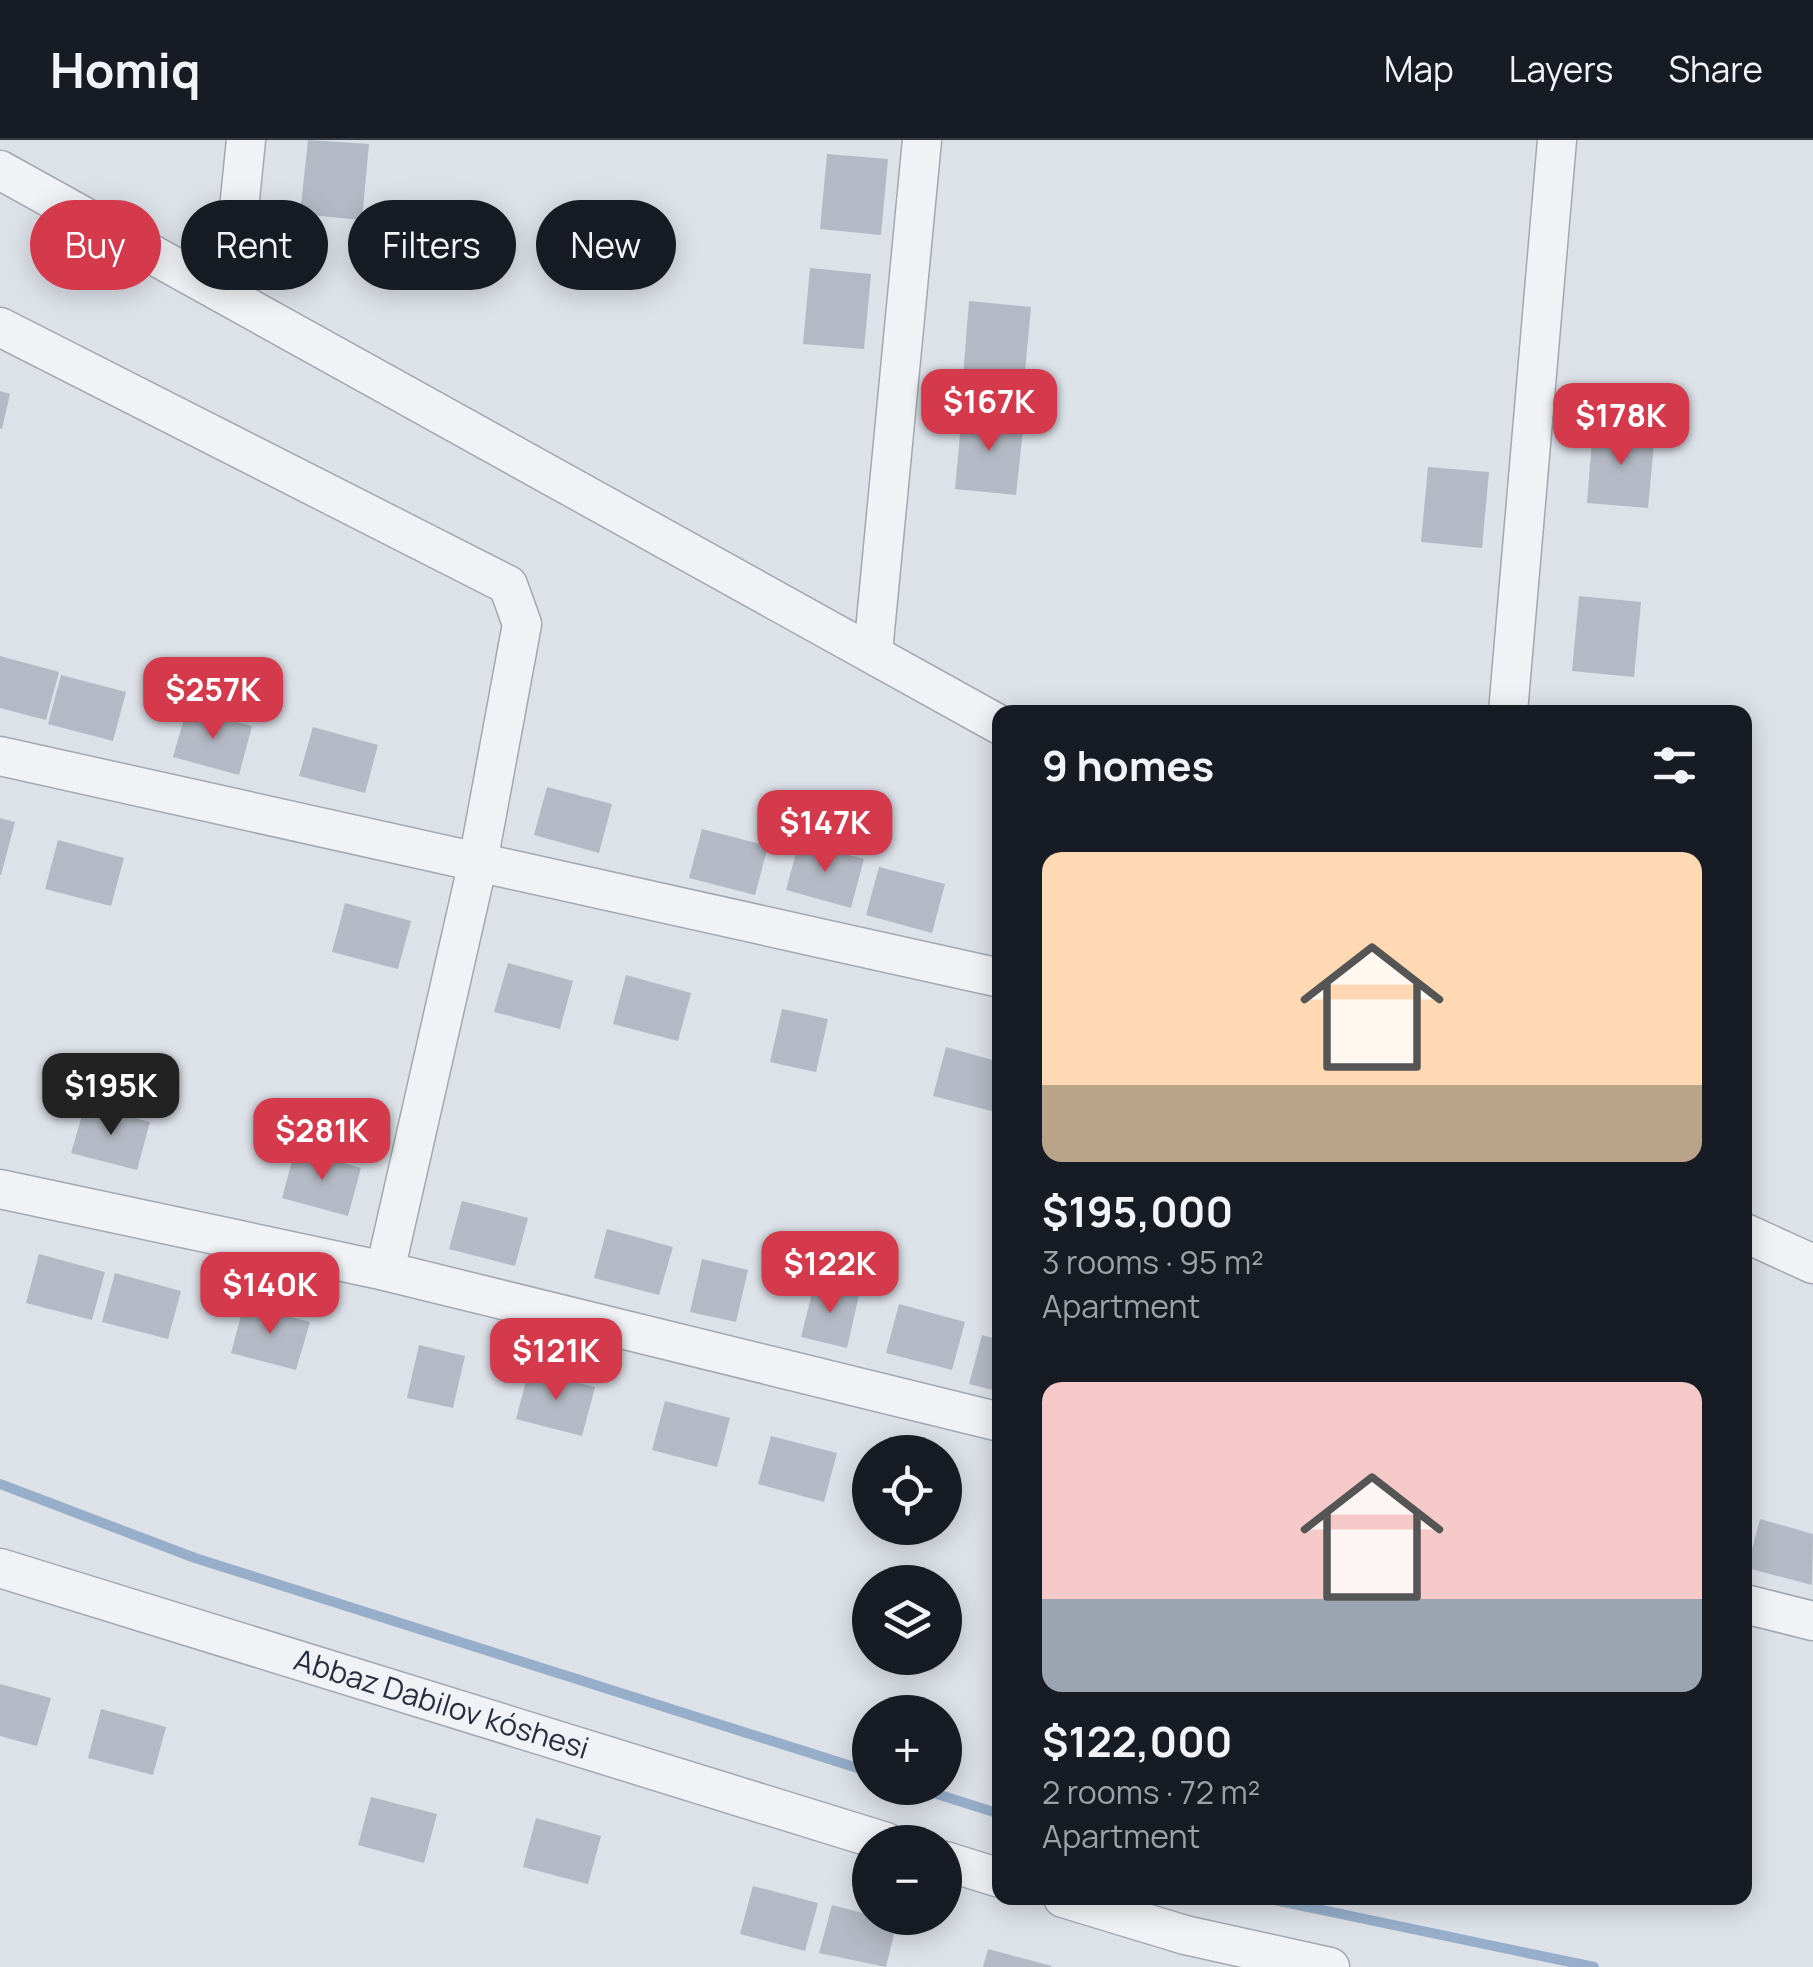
<!DOCTYPE html>
<meta charset="utf-8">
<style>
body{margin:0;font-family:Manrope,sans-serif;background:#20242c;color:#f1f3f6;height:100vh;display:flex;flex-direction:column;font-size:38px;white-space:nowrap}
*{box-sizing:border-box;margin:0}
p{font-size:32px;color:#9ea1a6}
.icon{flex:none;width:55px;height:55px;fill:none;stroke:currentColor;stroke-width:2;stroke-linecap:round;stroke-linejoin:round}
.map{position:relative;flex:1;overflow:hidden}
.side{position:absolute;left:992px;top:565px;width:760px;height:1200px;display:flex;flex-direction:column;background:#171b24;border-radius:20px;box-shadow:0 5px 25px #0003}
.side>*{flex:none}
.hud{position:absolute;left:30px;top:60px;width:812px;height:90px;display:flex;gap:20px}
.fabs{position:absolute;left:852px;top:1295px;display:grid;gap:20px}
.fabs a{display:grid;place-items:center;width:110px;height:110px;border-radius:50%;background:#171b24;box-shadow:0 5px 25px #0003;font-size:50px}
.price{position:absolute;translate:-50% -85px;padding:0 22px;border-radius:20px;background:#d53a4c;color:#fff;font-size:32px;line-height:65px;filter:drop-shadow(0 2px 5px #0008)}
.price::after{content:'';position:absolute;left:50%;top:60px;width:30px;height:22px;margin-left:-15px;background:inherit;clip-path:polygon(0 0,100% 0,50% 100%)}
.price.active{background:#222;color:#fff}
ul{padding:0;list-style:none}
li{display:grid;align-content:center;gap:20px;height:530px;padding:0 50px}
li span{display:grid;place-items:center;height:310px;border-radius:20px;color:#555}
li>.icon{margin-inline-start:auto}
span .icon{width:180px;height:180px;fill:#fffc;stroke-width:1}
li b{font-size:42px}
h2{display:flex;justify-content:space-between;align-items:center;height:120px;padding:0 50px;font-size:42px}
.chip{padding:0 35px;border-radius:45px;background:#171b24;box-shadow:0 5px 25px #0003;font-size:35px;line-height:90px}
.chip.active{background:#d53a4c;color:#fff}
header{display:flex;align-items:center;gap:60px;box-sizing:border-box;height:140px;padding:0 50px;background:#171b24;border-bottom:2px solid #363941}
header strong{font-size:48px}
nav{display:flex;gap:55px;margin-inline-start:auto;font-size:35px}
.map>svg:first-child{display:block}
</style>
<header>
<strong>Homiq</strong>
<nav><a>Map</a><a>Layers</a><a>Share</a></nav>
</header>
<div class="map">
<svg width="1813" height="1827" viewBox="0 0 1813 1827">
<rect width="100%" height="100%" fill="#dde1e8"/>
<g fill="none" stroke-linecap="round" stroke-linejoin="round">
<g stroke="#96aeca" stroke-width="10">
<path d="M0 1344 195 1418 870 1632"/>
<path d="M918 1648 1000 1674"/>
<path d="M1265 1758 1594 1827"/>
</g>
</g>
<g fill="#b4bac5">
<path d="M308 0 369 4 362 80 300 74Z"/>
<path d="M827 14 888 19 881 95 820 89Z"/>
<path d="M810 128 871 134 864 209 803 204Z"/>
<path d="M969 161 1031 167 1024 242 963 236Z"/>
<path d="M0 251 10 254 2 289 0 288Z"/>
<path d="M962 274 1024 280 1016 355 955 349Z"/>
<path d="M1593 288 1655 293 1648 368 1587 363Z"/>
<path d="M1428 327 1489 332 1482 408 1421 402Z"/>
<path d="M1579 456 1641 462 1634 537 1572 531Z"/>
<path d="M0 516 59 532 46 580 0 568Z"/>
<path d="M61 535 126 552 113 601 48 584Z"/>
<path d="M187 569 252 586 239 635 173 617Z"/>
<path d="M313 587 378 605 365 653 299 636Z"/>
<path d="M547 647 612 664 599 713 534 695Z"/>
<path d="M0 678 15 682 1 735H0Z"/>
<path d="M702 689 768 706 755 755 689 738Z"/>
<path d="M58 700 124 718 111 766 45 749Z"/>
<path d="M799 702 864 719 851 768 786 750Z"/>
<path d="M879 727 945 744 932 793 866 775Z"/>
<path d="M345 763 411 781 398 829 332 812Z"/>
<path d="M508 823 573 841 560 889 494 872Z"/>
<path d="M626 835 691 853 678 901 613 884Z"/>
<path d="M782 869 828 879 816 932 770 922Z"/>
<path d="M946 907 1000 922 999 973 933 956Z"/>
<path d="M85 965 150 982 137 1030 71 1013Z"/>
<path d="M295 1010 361 1028 348 1076 282 1058Z"/>
<path d="M462 1061 528 1078 515 1126 449 1109Z"/>
<path d="M607 1089 673 1107 659 1155 594 1138Z"/>
<path d="M39 1114 105 1132 92 1180 26 1163Z"/>
<path d="M702 1119 748 1130 736 1182 690 1172Z"/>
<path d="M115 1133 181 1151 168 1199 102 1182Z"/>
<path d="M814 1145 859 1155 847 1208 801 1197Z"/>
<path d="M244 1164 310 1182 296 1230 231 1213Z"/>
<path d="M899 1164 965 1182 952 1230 886 1213Z"/>
<path d="M982 1195 1000 1200V1252L969 1244Z"/>
<path d="M419 1205 465 1216 453 1268 407 1258Z"/>
<path d="M529 1230 595 1247 582 1296 516 1279Z"/>
<path d="M665 1261 730 1278 717 1327 652 1310Z"/>
<path d="M771 1296 837 1313 824 1362 758 1344Z"/>
<path d="M1760 1379 1813 1394 1812 1445 1747 1428Z"/>
<path d="M0 1544 51 1558 37 1606 0 1596Z"/>
<path d="M101 1569 166 1587 153 1635 88 1618Z"/>
<path d="M371 1657 437 1674 424 1723 358 1705Z"/>
<path d="M536 1678 601 1696 588 1744 523 1727Z"/>
<path d="M753 1746 818 1763 805 1811 740 1794Z"/>
<path d="M832 1765 897 1782 886 1827 819 1813Z"/>
<path d="M988 1809 1052 1826 1051 1827H983Z"/>
</g>
<g fill="none" stroke-linecap="round" stroke-linejoin="round">
<g stroke="#a2a8b2" stroke-width="41">
<g id="street">
<path d="M0 30 1000 585"/>
<path d="M230 157 246 0"/>
<path d="M0 187 508 445 522 484 478 722 385 1131"/>
<path d="M873 512 922 0"/>
<path d="M1508 572 1557 0"/>
<path d="M0 616 1000 838"/>
<path d="M0 1049 385 1131 1000 1282"/>
<path d="M1745 1093 1813 1124"/>
<path id="s1" d="M0 1428 886 1702"/>
<path d="M1745 1464 1813 1481"/>
<path d="M945 1721 1000 1738"/>
<path d="M1063 1758 1185 1795 1330 1827"/>
</g>
</g>
<use href="#street" stroke="#f0f2f6" stroke-width="38"/>
</g>
<g text-anchor="middle" stroke-width="8" stroke-linejoin="round" paint-order="stroke">
<g font-size="30" fill="#262e3f" stroke="#edf0f6">
<text dy="10" stroke="none"><textPath href="#s1" startOffset="462">Abbaz Dabilov kóshesi</textPath></text>
</g>
</g>
</svg>
<div class="fabs">
<a><svg class="icon" aria-label="locate" viewBox="0 0 24 24"><circle cx="12" cy="12" r="6"/><path d="M12 2v4M12 18v4M2 12h4M18 12h4"/></svg></a>
<a><svg class="icon" aria-label="layers" viewBox="0 0 24 24"><path d="M12 4l9 5-9 5-9-5zM3 14l9 5 9-5"/></svg></a>
<a>+</a>
<a>−</a>
</div>
<b class="price" style="left:989px;top:314px">$167K</b>
<b class="price" style="left:1621px;top:328px">$178K</b>
<b class="price" style="left:213px;top:602px">$257K</b>
<b class="price" style="left:825px;top:735px">$147K</b>
<b class="price active" style="left:111px;top:998px">$195K</b>
<b class="price" style="left:322px;top:1043px">$281K</b>
<b class="price" style="left:830px;top:1176px">$122K</b>
<b class="price" style="left:270px;top:1197px">$140K</b>
<b class="price" style="left:556px;top:1263px">$121K</b>
<div class="hud">
<a class="chip active">Buy</a>
<a class="chip">Rent</a>
<a class="chip">Filters</a>
<a class="chip">New</a>
</div>
<section class="side">
<h2>9 homes<svg class="icon" aria-label="filters" viewBox="0 0 24 24"><path d="M4 7h16M4 17h16"/><circle cx="9" cy="7" r="2"/><circle cx="15" cy="17" r="2"/></svg></h2>
<ul>
<li><span style="background:linear-gradient(#ffd9b3 75%,#b9a48a 0)"><svg class="icon" aria-label="home" viewBox="0 0 24 24"><path d="M3 11l9-7 9 7M6 9v11h12V9"/></svg></span><div><b>$195,000</b><p>3 rooms · 95 m²</p><p>Apartment</p></div></li>
<li><span style="background:linear-gradient(#f6c9c9 70%,#9aa5b1 0)"><svg class="icon" aria-label="home" viewBox="0 0 24 24"><path d="M3 11l9-7 9 7M6 9v11h12V9"/></svg></span><div><b>$122,000</b><p>2 rooms · 72 m²</p><p>Apartment</p></div></li>
</ul>
</section>
</div>
